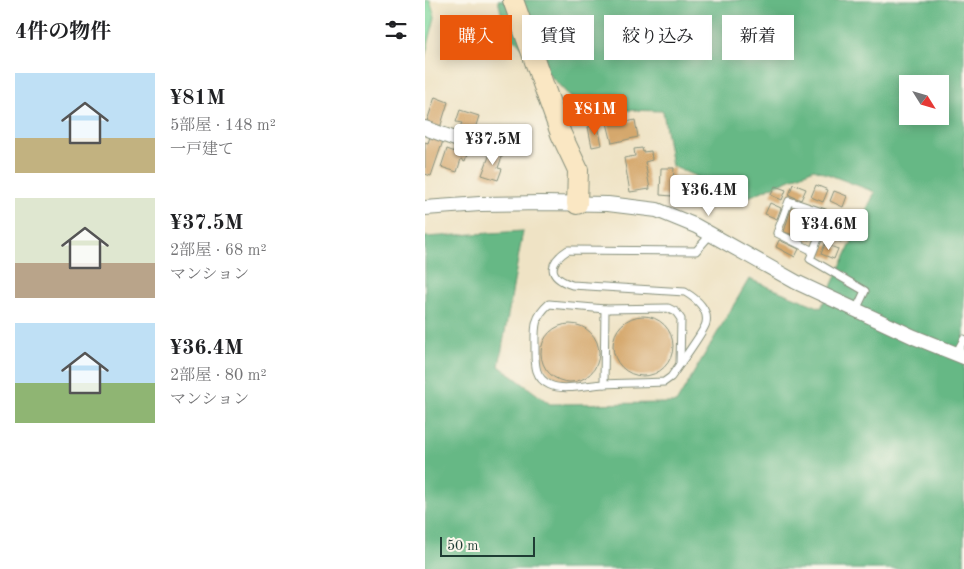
<!DOCTYPE html>
<html lang="ja">
<meta charset="utf-8">
<style>
body{margin:0;font-family:"Old Standard TT","Noto Serif JP",serif;background:#f6f6f6;color:#202124;height:100vh;display:flex;flex-direction:column;font-size:19px;white-space:nowrap}
*{box-sizing:border-box;margin:0}
p{font-size:16px;color:#757577}
.icon{flex:none;width:28px;height:28px;fill:none;stroke:currentColor;stroke-width:2;stroke-linecap:round;stroke-linejoin:round}
.map{position:relative;flex:1;overflow:hidden}
.sheet{display:flex;flex-direction:column;background:#fff;width:425px}
.sheet>*{flex:none}
.top-card{position:absolute;left:15px;top:15px;width:449px;height:45px;display:flex;gap:10px}
.needle{width:32px;rotate:127deg}
.fabs{position:absolute;left:474px;top:75px;display:grid;gap:10px}
.fabs a{display:grid;place-items:center;width:50px;height:50px;border-radius:0px;background:#fff;box-shadow:0 2px 12px #0003;font-size:25px}
.scale{position:absolute;left:15px;bottom:12px;width:95px;box-sizing:border-box;padding-left:5px;border:2px solid #1f3d34;border-top:0;font-size:14px;line-height:18px;white-space:nowrap;color:#1f3d34;-webkit-text-stroke:4px #fbf7ec;paint-order:stroke}
.price{position:absolute;translate:-50% -42px;padding:0 11px;border-radius:5px;background:#fff;color:#222;font-size:16px;line-height:32px;filter:drop-shadow(0 1px 2px #0008)}
.price::after{content:'';position:absolute;left:50%;top:30px;width:15px;height:11px;margin-left:-8px;background:inherit;clip-path:polygon(0 0,100% 0,50% 100%)}
.price.current{background:#ea580c;color:#fff}
ul{padding:0;list-style:none}
li{display:flex;align-items:center;gap:15px;height:125px;padding:0 15px}
li span{display:grid;place-items:center;flex:none;width:140px;height:100px;border-radius:0px;color:#555}
li>.icon{margin-inline-start:auto}
span .icon{width:60px;height:60px;fill:#fffc;stroke-width:1}
li b{font-size:21px}
h2{display:flex;justify-content:space-between;align-items:center;height:60px;padding:0 15px;font-size:21px}
.chip{padding:0 18px;border-radius:0px;background:#fff;box-shadow:0 2px 12px #0003;font-size:18px;line-height:45px}
.chip.current{background:#ea580c;color:#fff}
main{display:flex;flex:1;min-height:0}
.map>svg:first-child{display:block}
</style>
<main>
<section class="sheet">
<h2>4件の物件<svg class="icon" aria-label="filters" viewBox="0 0 24 24"><path d="M4 7h16M4 17h16"/><circle cx="9" cy="7" r="2"/><circle cx="15" cy="17" r="2"/></svg></h2>
<ul>
<li><span style="background:linear-gradient(#bfe0f5 65%,#c2b280 0)"><svg class="icon" aria-label="home" viewBox="0 0 24 24"><path d="M3 11l9-7 9 7M6 9v11h12V9"/></svg></span><div><b>¥81M</b><p>5部屋 · 148 m²</p><p>一戸建て</p></div></li>
<li><span style="background:linear-gradient(#dfe7d0 65%,#b9a48a 0)"><svg class="icon" aria-label="home" viewBox="0 0 24 24"><path d="M3 11l9-7 9 7M6 9v11h12V9"/></svg></span><div><b>¥37.5M</b><p>2部屋 · 68 m²</p><p>マンション</p></div></li>
<li><span style="background:linear-gradient(#bfe0f5 60%,#8fb573 0)"><svg class="icon" aria-label="home" viewBox="0 0 24 24"><path d="M3 11l9-7 9 7M6 9v11h12V9"/></svg></span><div><b>¥36.4M</b><p>2部屋 · 80 m²</p><p>マンション</p></div></li>
</ul>
</section>
<div class="map">
<svg width="539" height="569" viewBox="0 0 539 569">
<rect width="100%" height="100%" fill="#fbf7ec"/>
<filter id="ink" filterUnits="userSpaceOnUse"><feTurbulence type="fractalNoise" baseFrequency=".02" numOctaves="2"/><feDisplacementMap in="SourceGraphic" scale="10" xChannelSelector="R" yChannelSelector="G"/><feConvolveMatrix kernelMatrix="1 2 1 2 8 2 1 2 1" color-interpolation-filters="sRGB"/></filter>
<filter id="wash" filterUnits="userSpaceOnUse"><feTurbulence type="fractalNoise" baseFrequency=".0096" numOctaves="4" result="noise"/><feDisplacementMap in="SourceGraphic" scale="20" xChannelSelector="R" yChannelSelector="G"/><feGaussianBlur stdDeviation="1.12" result="paint"/><feColorMatrix in="noise" values="0 0 0 0 0 0 0 0 0 0 0 0 0 0 0 0 0 1.4 0 .05"/><feComposite in="paint" operator="in"/></filter>
<g filter="url(#wash)">
<rect width="100%" height="100%" fill="#efe3c5"/>
<path fill="#7ed89e" stroke="#4e8a69" d="M0 0H5L10 17 0 57Z"/>
<path fill="#66b885" stroke="#427a5c" fill-rule="evenodd" d="M73 0H539V569H0V237L98 231 74 366 125 404 251 403 324 279 396 308 450 192 389 169 321 198 247 166 238 111 157 109 80 29ZM482 84H515V116H482Z"/>
<g id="blocks">
<g fill="#d5a86d">
<path d="M10 97 23 102 15 128 1 124Z"/>
<path d="M35 110 54 116 47 138 33 134 37 123 31 122Z"/>
<path d="M197 120 198 123 210 120 213 137 187 143 182 123Z"/>
<path d="M173 125 177 145 167 147 163 127Z"/>
<path d="M5 137 18 141 6 176 0 174V142L3 143Z"/>
<path d="M217 148 218 152 226 151 227 160 220 162 225 189 205 192 199 158 210 156 209 149Z"/>
<path d="M22 149 30 152 32 149 43 152 40 161 36 159 32 172 16 167Z"/>
<path d="M66 151 78 154 73 168 77 169 73 180 57 175Z"/>
<path d="M236 168H249L247 196 235 195Z"/>
<path d="M368 184 381 189 376 200 364 195Z"/>
<path d="M391 185 403 190 398 202 386 197Z"/>
<path d="M350 186 361 190 357 200 346 195Z"/>
<path d="M409 191 422 196 418 207 405 201Z"/>
<path d="M345 203 356 208 352 219 340 214Z"/>
<path d="M367 205 393 213 384 240 359 232Z"/>
<path d="M414 214 425 219 420 231 409 226Z"/>
<path d="M407 229 419 234 416 242 404 238Z"/>
<path d="M354 240 374 249 370 257 351 247Z"/>
<path d="M400 244 413 249 409 259 396 254Z"/>
<circle cx="218" cy="346" r="30"/>
<circle cx="145" cy="353" r="29"/>
</g>
</g>
</g>
<g filter="url(#ink)">
<use href="#blocks" fill-opacity="0" stroke="#87907c" stroke-width="1"/>
<g fill="none" stroke-linecap="round" stroke-linejoin="round">
<g stroke="#87907c" stroke-width="9">
<g id="lane">
<path d="M388 251 352 233 364 201 403 214 385 259 440 291 431 310"/>
<path d="M124 304 180 309 243 308 251 312 256 319 255 364 246 377 239 382C219 383 198 383 178 384 163 385 138 391 125 385 109 378 110 363 110 349 110 328 108 318 124 304Z"/>
<path d="M531 354 539 339"/>
<path d="M255 364C260 357 280 329 281 323 284 309 270 298 260 292L147 285C122 277 123 263 143 250L271 251 286 234"/>
<path d="M179 384 180 309"/>
</g>
</g>
<g stroke="#87907c" stroke-width="16">
<g id="street">
<path d="M0 128 44 144"/>
<path d="M0 208 55 204 116 203 183 204 232 210 271 226 371 282 489 337 539 357"/>
</g>
</g>
<g stroke="#87907c" stroke-width="22">
<path id="secondary" d="M88 0 136 134 153 170 152 204"/>
</g>
<use href="#lane" stroke="#fff" stroke-width="7"/>
<use href="#street" stroke="#fff" stroke-width="14"/>
<use href="#secondary" stroke="#fae7c3" stroke-width="20"/>
</g>
</g>
</svg>
<div class="fabs">
<a><svg class="needle" viewBox="-14 -14 28 28"><path d="M0-13l5 13h-10z" fill="#e53935"/><path d="M0 13l5-13h-10z" fill="#757577"/></svg></a>
</div>
<div class="scale">50 m</div>
<b class="price current" style="left:170px;top:136px">¥81M</b>
<b class="price" style="left:68px;top:166px">¥37.5M</b>
<b class="price" style="left:284px;top:217px">¥36.4M</b>
<b class="price" style="left:404px;top:251px">¥34.6M</b>
<div class="top-card">
<a class="chip current">購入</a>
<a class="chip">賃貸</a>
<a class="chip">絞り込み</a>
<a class="chip">新着</a>
</div>
</div>
</main>
